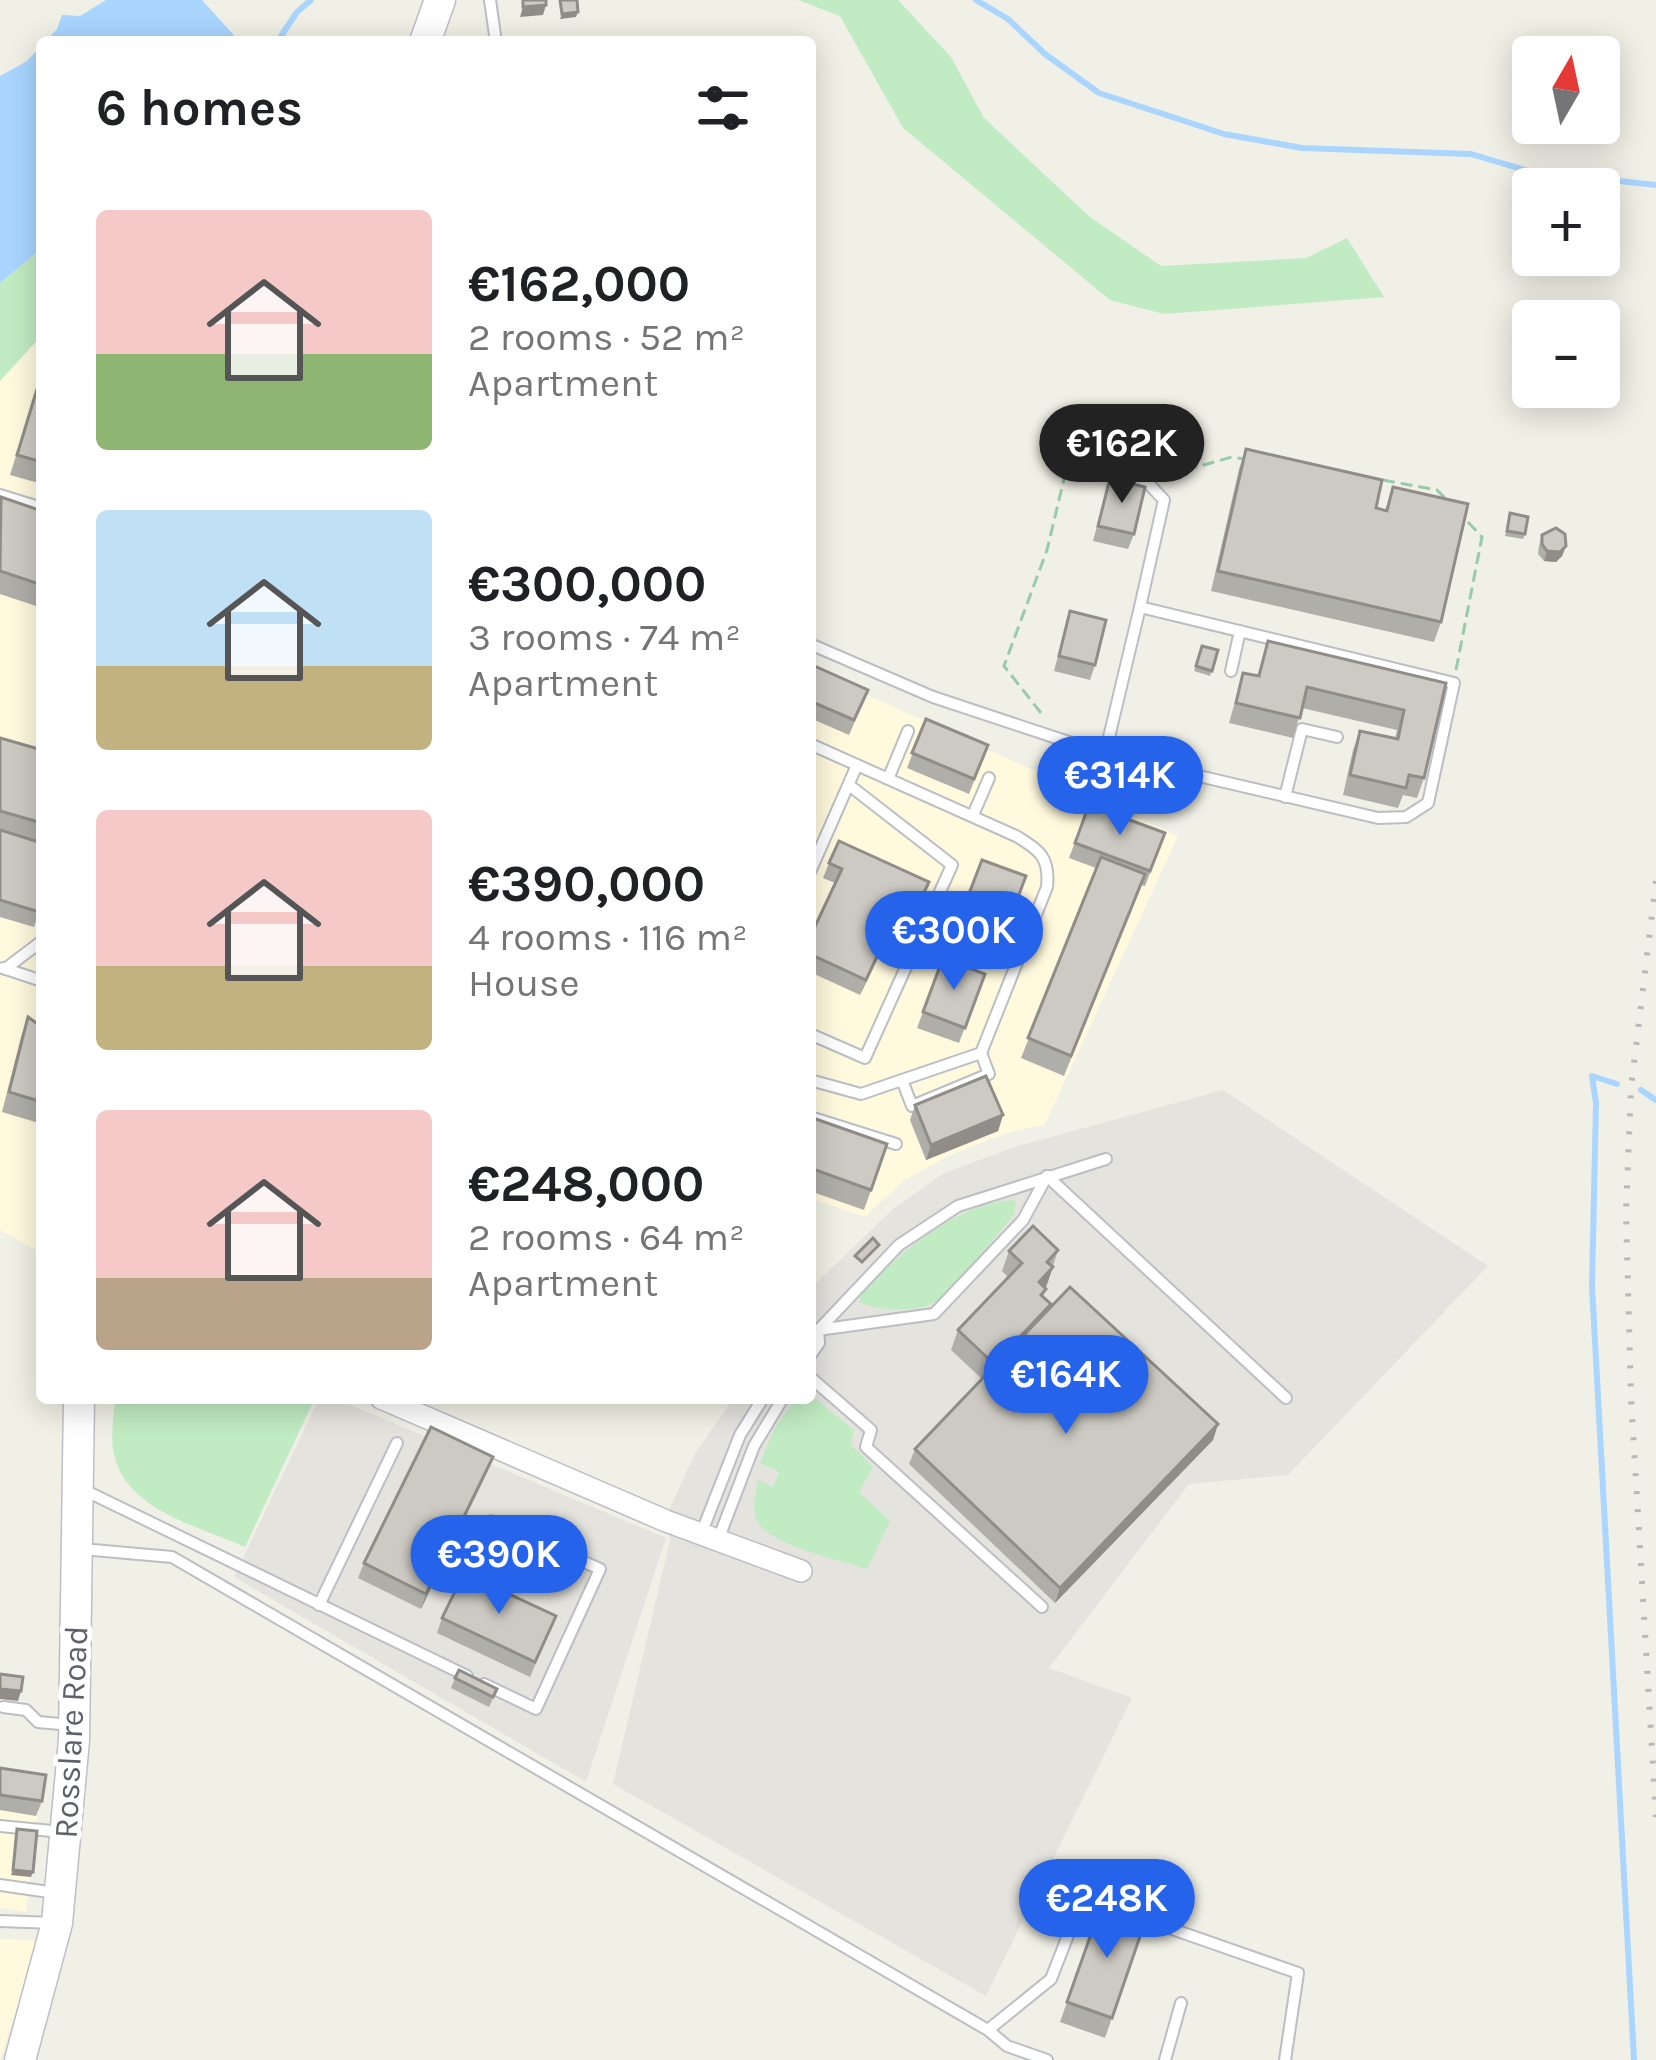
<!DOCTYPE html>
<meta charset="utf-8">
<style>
body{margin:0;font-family:Karla,sans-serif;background:#f6f6f6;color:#202124;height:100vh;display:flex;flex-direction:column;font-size:45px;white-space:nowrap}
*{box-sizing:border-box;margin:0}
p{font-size:39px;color:#757577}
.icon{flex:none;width:66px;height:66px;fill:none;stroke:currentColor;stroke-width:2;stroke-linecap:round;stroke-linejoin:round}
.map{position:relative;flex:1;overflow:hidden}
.drawer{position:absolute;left:36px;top:36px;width:780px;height:1368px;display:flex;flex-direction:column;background:#fff;border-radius:12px;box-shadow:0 6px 30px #0003}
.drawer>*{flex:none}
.needle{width:78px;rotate:9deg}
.fabs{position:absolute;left:1512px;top:36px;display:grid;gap:24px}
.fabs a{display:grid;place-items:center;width:108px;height:108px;border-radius:12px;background:#fff;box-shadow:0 6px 30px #0003;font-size:60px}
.price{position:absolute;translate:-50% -102px;padding:0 27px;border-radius:42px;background:#2563eb;color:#fff;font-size:39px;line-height:78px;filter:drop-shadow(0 3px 6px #0008)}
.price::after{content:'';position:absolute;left:50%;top:72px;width:36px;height:27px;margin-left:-18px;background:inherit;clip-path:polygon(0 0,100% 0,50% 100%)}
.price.selected{background:#222;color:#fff}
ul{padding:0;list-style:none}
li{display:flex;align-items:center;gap:36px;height:300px;padding:0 60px}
li span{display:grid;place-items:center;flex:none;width:336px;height:240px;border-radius:12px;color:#555}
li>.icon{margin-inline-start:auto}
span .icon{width:144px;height:144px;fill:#fffc;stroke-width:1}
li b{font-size:51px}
h2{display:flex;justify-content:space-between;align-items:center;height:144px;padding:0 60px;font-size:51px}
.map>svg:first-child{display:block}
</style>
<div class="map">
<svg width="1656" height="2060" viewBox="0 0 1656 2060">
<rect width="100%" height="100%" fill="#f1f0e6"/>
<g fill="#fff9de">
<path d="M42 335V1253L0 1230V381Z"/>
<path d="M810 669 1178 836 1045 1124 1007 1133 950 1155 903 1181 865 1217 810 1198Z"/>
<path d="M0 1784 40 1790 26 1912 0 1908Z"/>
<path d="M0 1939 39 1941 0 2060Z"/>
</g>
<g fill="#e5e3de">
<path d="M1223 1090 1488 1266 1288 1475 1189 1484 1049 1668 1132 1698 986 1996 613 1784 670 1540V1508L695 1453 734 1398H810V1289L893 1209 944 1173 1018 1146Z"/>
<path d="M319 1398H334L666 1538 586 1782 234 1577Z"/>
</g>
<g fill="#c1ebc3">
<path d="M798 0H898L951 57 984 118 1090 217 1161 266 1306 258 1347 238 1384 297 1164 314 1110 300 903 128 840 16Z"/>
<path d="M42 248V335L0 381V283Z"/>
<path d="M1012 1200 1016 1202 1014 1214C996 1235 956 1291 935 1302 916 1313 878 1311 859 1302L863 1291C905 1250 951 1206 1012 1200Z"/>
<path d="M810 1394 854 1430 851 1445 873 1467 859 1492 890 1521 867 1569C840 1560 765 1545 756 1518 752 1506 756 1492 758 1480L773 1487 779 1472 760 1463 774 1429 796 1398H810Z"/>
<path d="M115 1398H315L245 1547C199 1526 126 1511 114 1454 110 1437 114 1416 115 1398Z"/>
</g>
<g fill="#a9d5ff">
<path d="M106 0H202L240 42H45L57 29 62 15 80 16Z"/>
<path d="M42 45V248L0 283V76L27 61Z"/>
</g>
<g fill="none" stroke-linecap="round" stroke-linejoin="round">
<g stroke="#a9d5ff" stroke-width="6">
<path d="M976 0 1008 19 1045 54 1099 93 1224 134 1302 148 1471 154 1528 171 1656 185"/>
<path d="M277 42 297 12 311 0"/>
<path d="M1617 1084 1592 1076 1596 1103 1592 1286 1634 2060"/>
<path d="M1641 1090 1656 1100"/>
</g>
<g stroke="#bbbec3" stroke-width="14">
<g id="service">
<path d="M490 0 496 42"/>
<path d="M1120 475 1148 483 1164 500 1140 607"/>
<path d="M0 495 42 508"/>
<path d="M810 644 933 697 1105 754 1140 607 1454 683 1428 803 1406 817 1378 818 1105 754"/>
<path d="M1231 671 1240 631"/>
<path d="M810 744 1016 836C1040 850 1050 858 1047 887L981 1053 861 1094 810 1080"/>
<path d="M888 779 908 731"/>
<path d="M1285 797 1302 729 1337 737"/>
<path d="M973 815 989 778"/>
<path d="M810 872 857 765"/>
<path d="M3 968 42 981"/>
<path d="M5 969 42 941"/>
<path d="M810 1034 865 1058 952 865 849 785"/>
<path d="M902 1080 912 1106 989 1074 981 1053"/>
<path d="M810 1117 896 1144"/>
<path d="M1047 1176 1286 1398"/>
<path d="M810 1339 899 1245 958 1206 1106 1159"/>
<path d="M810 1356 819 1343 818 1330 934 1314 1023 1220 1047 1176"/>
<path d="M810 1377 871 1430 866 1447 1042 1607"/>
<path d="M84 1490 467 1676"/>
<path d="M701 1534 740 1435 763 1398"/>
<path d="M718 1540 754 1446 783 1398"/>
<path d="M82 1549 172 1557 988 2030 1007 2046 1047 2060"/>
<path d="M465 1580 491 1521 600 1569 536 1709 484 1684"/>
<path d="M319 1605 397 1443"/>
<path d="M3 1707 26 1710 38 1722 71 1725"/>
<path d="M0 1826 62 1832"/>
<path d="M0 1885 56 1893"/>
<path d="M1129 1914 1298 1973 1285 2060"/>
<path d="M0 1921 54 1923"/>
<path d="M988 2030 1051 1979 1074 1920 1094 1903 1111 1908"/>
<path d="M1165 2060 1181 2003"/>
</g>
</g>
<g stroke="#bbbec3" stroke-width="24">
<path id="minor" d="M381 1398 666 1521 801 1571"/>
</g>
<g stroke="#bcbfc5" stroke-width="33">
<g id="secondary">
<path d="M425 42 440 0"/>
<path d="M20 2060 57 1923 74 1740 79 1398"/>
</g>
</g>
<g stroke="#97cba9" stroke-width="3" stroke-dasharray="12 6" stroke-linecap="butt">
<path d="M1383 480 1437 490 1447 500"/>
<path d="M1456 670 1482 537 1466 520"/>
<path d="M1041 713 1004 666 1047 550 1075 433 1110 440 1107 451 1182 471 1232 457 1244 459"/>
</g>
<use href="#service" stroke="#fff" stroke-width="10"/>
<use href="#minor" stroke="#fff" stroke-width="21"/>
<use href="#secondary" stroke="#fff" stroke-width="30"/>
<path stroke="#b7b8b9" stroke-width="6" stroke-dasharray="3 15" stroke-linecap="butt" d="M1656 881 1631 1088 1626 1212 1631 1397 1656 1817"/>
</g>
<g fill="#b0aea8">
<path d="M37 389 42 390V484L10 475Z"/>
<path d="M1246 449 1376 508 1385 510 1393 487 1441 622 1434 642 1211 591 1239 469Z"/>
<path d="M1110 478 1134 534 1128 549 1093 541Z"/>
<path d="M0 499 42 511V608L0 594Z"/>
<path d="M1510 513 1525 534 1523 539 1505 536Z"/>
<path d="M1542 535 1566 546 1562 556 1556 562 1544 561 1538 554 1539 546Z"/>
<path d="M1070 611 1095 665 1090 680 1054 671Z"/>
<path d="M1268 641 1446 683 1424 778 1417 798 1403 795 1398 808 1343 795 1353 750 1360 731 1395 739 1397 730 1302 708 1293 738 1229 723 1243 673 1257 676Z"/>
<path d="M1202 646 1218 650 1210 676 1194 671Z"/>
<path d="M810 664 862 705 849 735 810 718Z"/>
<path d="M926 719 988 745 969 794 907 768Z"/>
<path d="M0 738 42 750V904L34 927 0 917Z"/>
<path d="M1089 805 1165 833 1145 886 1141 885 1064 1076 1021 1058 1096 868 1069 858Z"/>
<path d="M982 860 1026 876 999 949 955 932Z"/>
<path d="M829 863 923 897 913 918 899 912 860 995 810 972V937L835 883 823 878Z"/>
<path d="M943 958 985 974 959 1043 917 1028Z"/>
<path d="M28 1017 42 1027V1124L2 1112 21 1037Z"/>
<path d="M915 1105 1003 1115 998 1131 926 1160 910 1120Z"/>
<path d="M810 1117 887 1144 864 1210 810 1191Z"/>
<path d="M42 1156V1177L37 1175Z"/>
<path d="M1058 1250 1043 1297 1051 1304 1049 1309 1218 1424 1213 1440 1055 1603 909 1464 915 1449 982 1379 951 1350 958 1330 1008 1277 1002 1271 1009 1251Z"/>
<path d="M493 1457 487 1472 421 1609 358 1578 364 1563Z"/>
<path d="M556 1616 530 1677 437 1633 442 1618Z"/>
<path d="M455 1678 497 1689 489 1707 451 1688Z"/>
<path d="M0 1768 42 1801 36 1816 0 1810Z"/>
<path d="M1102 1903 1146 1919 1105 2038 1060 2022Z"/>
</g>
<g fill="#908d88">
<path d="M546 5 543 15 520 17 523 7Z"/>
<path d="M578 12 576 17 560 19 562 14Z"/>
<path d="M1566 546 1562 556 1556 562 1544 561 1547 551Z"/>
<path d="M905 897 899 912 860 995 866 980Z"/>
<path d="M1003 1115 998 1131 926 1160 931 1145Z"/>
<path d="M1053 1267 1046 1287 1032 1302 1039 1282Z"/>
<path d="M1218 1424 1213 1440 1055 1603 1060 1588Z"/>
<path d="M493 1457 487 1472 421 1609 426 1594Z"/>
<path d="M0 1689 21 1691 18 1701 0 1699Z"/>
<path d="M13 1870 33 1872 31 1877 11 1875Z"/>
</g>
<g fill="#cdcac3" stroke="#908d88" stroke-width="3">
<path d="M523 0H546V5L523 7Z"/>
<path d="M560 0H577L578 12 562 14Z"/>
<path d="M37 389 42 390V462L17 455Z"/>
<path d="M1246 449 1382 480 1376 508 1387 511 1393 487 1468 504 1441 622 1218 571Z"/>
<path d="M1110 478 1145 487 1134 534 1098 526Z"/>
<path d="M1 497 42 511V585L0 571Z"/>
<path d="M1510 513 1528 517 1525 534 1507 531Z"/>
<path d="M1556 528 1565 534 1566 546 1560 552 1547 551 1542 544V535Z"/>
<path d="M1070 611 1106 620 1095 665 1059 656Z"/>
<path d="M1268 641 1446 683 1424 778 1409 775 1406 788 1350 775 1360 731 1398 739 1404 710 1307 687 1300 718 1236 703 1243 673 1259 676Z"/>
<path d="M1202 646 1218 650 1212 671 1196 666Z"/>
<path d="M810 664 868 690 854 720 810 701Z"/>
<path d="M926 719 988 745 974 779 912 753Z"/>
<path d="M0 738 42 750V823L0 811Z"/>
<path d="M1089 805 1165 833 1150 871 1075 843Z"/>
<path d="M0 830 42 843V904L39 912 0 900Z"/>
<path d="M839 841 929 882 919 903 905 897 866 980 810 954V937L842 869 829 863Z"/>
<path d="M1101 857 1145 874 1071 1056 1028 1038Z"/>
<path d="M982 860 1026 876 1004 934 960 917Z"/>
<path d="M943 958 985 974 965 1028 923 1012Z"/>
<path d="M28 1017 42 1027V1102L9 1092Z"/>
<path d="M986 1076 1003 1115 931 1145 915 1105Z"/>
<path d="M810 1117 887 1144 871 1190 810 1168Z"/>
<path d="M1033 1226 1058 1250 1047 1262 1053 1267 1039 1282 1046 1289 1041 1295 1051 1304 994 1364 958 1330 1022 1263 1009 1251Z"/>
<path d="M873 1238 879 1245 862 1262 855 1256Z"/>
<path d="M1070 1287 1218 1424 1060 1588 915 1449Z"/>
<path d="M431 1427 493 1457 426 1594 364 1563Z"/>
<path d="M464 1573 556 1616 535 1662 442 1618Z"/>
<path d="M459 1670 497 1689 493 1697 455 1678Z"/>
<path d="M0 1674 23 1677 21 1691 0 1689Z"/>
<path d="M0 1768 46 1775 42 1801 0 1795Z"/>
<path d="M17 1829 37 1831 33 1872 13 1870Z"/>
<path d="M1102 1903 1146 1919 1112 2018 1067 2002Z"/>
</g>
<g text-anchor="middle" stroke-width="10" stroke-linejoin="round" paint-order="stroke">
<g font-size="33" fill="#5e6268" stroke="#fff">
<text transform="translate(70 1732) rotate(-87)" y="12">Rosslare Road</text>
</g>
</g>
</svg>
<div class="fabs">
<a><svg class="needle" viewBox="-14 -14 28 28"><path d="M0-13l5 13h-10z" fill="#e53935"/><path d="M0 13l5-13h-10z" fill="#757577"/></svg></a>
<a>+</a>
<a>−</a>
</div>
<b class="price selected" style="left:1122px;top:506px">€162K</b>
<b class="price" style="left:1120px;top:838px">€314K</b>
<b class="price" style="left:954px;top:993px">€300K</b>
<b class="price" style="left:1066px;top:1437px">€164K</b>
<b class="price" style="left:499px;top:1617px">€390K</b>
<b class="price" style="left:1107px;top:1961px">€248K</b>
<section class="drawer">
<h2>6 homes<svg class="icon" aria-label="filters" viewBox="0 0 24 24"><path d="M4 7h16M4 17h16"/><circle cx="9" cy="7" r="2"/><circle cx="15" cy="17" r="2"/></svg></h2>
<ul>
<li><span style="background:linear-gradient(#f6c9c9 60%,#8fb573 0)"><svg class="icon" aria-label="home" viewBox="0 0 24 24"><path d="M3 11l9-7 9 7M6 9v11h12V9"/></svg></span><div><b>€162,000</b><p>2 rooms · 52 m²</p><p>Apartment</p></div></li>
<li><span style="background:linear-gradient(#bfe0f5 65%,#c2b280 0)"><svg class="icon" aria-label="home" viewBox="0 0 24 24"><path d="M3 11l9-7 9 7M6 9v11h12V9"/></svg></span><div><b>€300,000</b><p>3 rooms · 74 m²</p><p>Apartment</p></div></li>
<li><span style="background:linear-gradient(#f6c9c9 65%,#c2b280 0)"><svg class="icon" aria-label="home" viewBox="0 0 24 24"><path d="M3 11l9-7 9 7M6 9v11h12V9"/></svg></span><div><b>€390,000</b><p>4 rooms · 116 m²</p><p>House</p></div></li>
<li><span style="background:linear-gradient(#f6c9c9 70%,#b9a48a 0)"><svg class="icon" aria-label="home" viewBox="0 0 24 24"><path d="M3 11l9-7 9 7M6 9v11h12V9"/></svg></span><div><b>€248,000</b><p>2 rooms · 64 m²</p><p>Apartment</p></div></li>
</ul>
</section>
</div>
